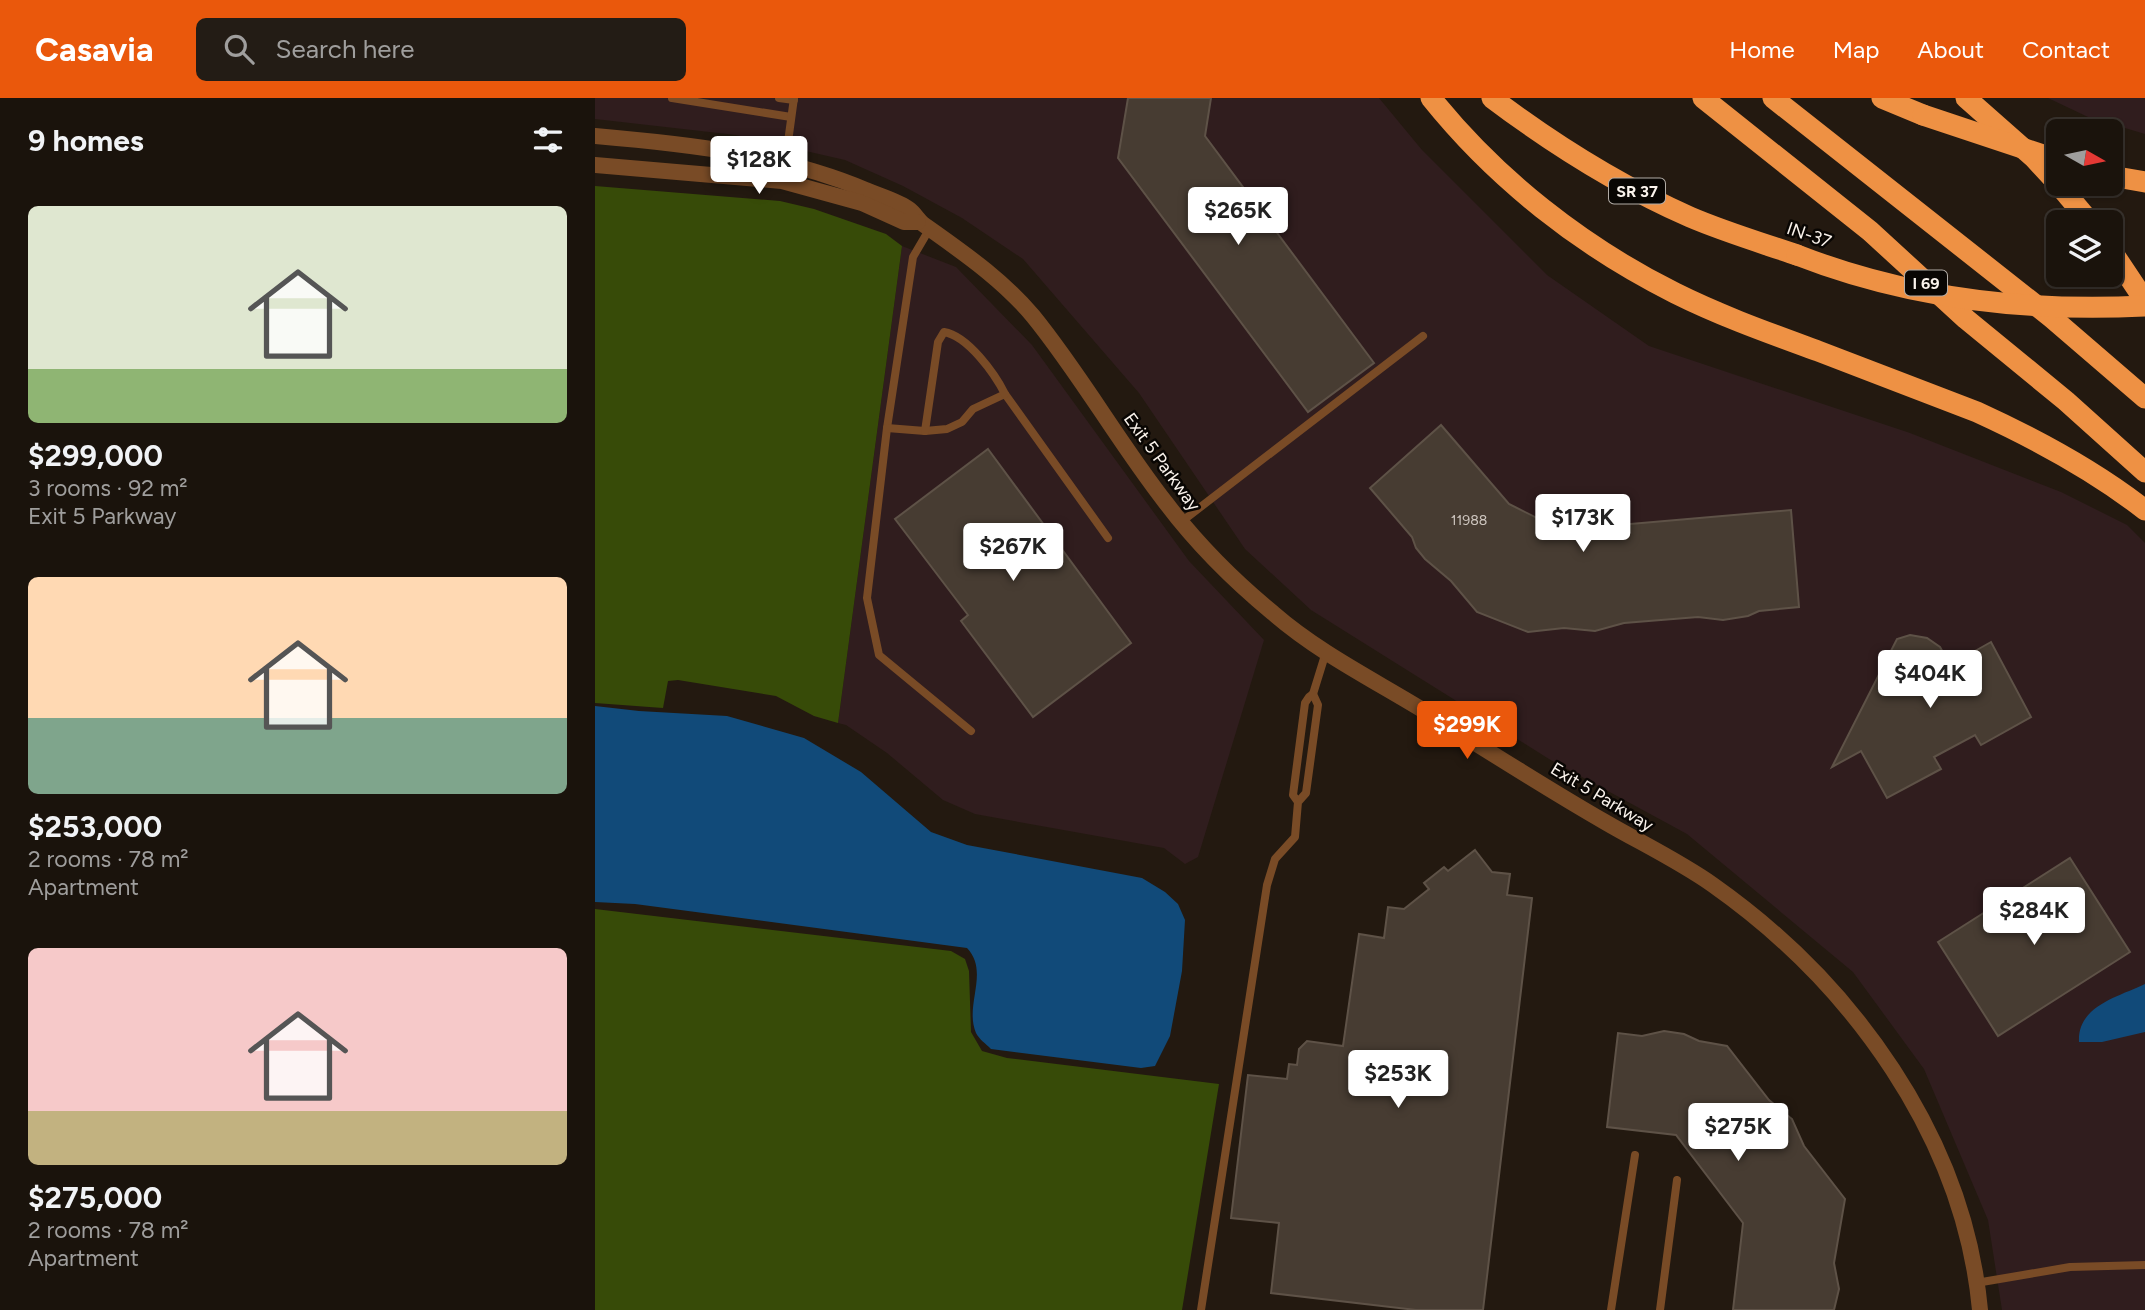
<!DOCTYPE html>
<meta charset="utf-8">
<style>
body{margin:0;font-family:Figtree,sans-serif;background:#231c15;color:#f1f3f6;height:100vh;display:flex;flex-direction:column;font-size:26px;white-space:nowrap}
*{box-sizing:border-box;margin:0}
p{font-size:23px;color:#9f9e9d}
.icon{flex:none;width:38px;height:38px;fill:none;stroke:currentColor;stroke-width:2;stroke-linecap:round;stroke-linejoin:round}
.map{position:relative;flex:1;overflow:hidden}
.panel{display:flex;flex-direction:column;background:#1a130c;width:595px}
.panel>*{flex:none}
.needle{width:46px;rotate:99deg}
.buttons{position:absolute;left:1451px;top:21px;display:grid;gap:14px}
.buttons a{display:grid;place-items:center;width:77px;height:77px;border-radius:10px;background:#1a130c;box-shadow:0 2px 5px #0004,0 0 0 2px #38322d;font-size:35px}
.price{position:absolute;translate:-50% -60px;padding:0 16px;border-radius:7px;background:#fff;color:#222;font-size:23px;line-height:46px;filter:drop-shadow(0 2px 4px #0008)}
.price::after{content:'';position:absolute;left:50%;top:42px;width:21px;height:16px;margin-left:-10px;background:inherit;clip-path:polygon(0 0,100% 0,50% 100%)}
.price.on{background:#ea580c;color:#fff}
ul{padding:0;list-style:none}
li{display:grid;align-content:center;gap:14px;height:371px;padding:0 28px}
li span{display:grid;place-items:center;height:217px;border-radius:10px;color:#555}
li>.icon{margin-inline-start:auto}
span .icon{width:126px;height:126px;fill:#fffc;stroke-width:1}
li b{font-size:30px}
h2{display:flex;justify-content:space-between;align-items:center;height:84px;padding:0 28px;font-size:30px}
header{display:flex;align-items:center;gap:42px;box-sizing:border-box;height:98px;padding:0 35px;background:#ea580c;color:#fff}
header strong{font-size:33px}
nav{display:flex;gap:38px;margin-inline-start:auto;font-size:24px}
.search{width:490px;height:63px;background:#231c15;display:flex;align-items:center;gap:18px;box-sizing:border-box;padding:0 24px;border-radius:10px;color:#9f9e9d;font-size:26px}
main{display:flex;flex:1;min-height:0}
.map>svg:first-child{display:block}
</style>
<header>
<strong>Casavia</strong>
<div class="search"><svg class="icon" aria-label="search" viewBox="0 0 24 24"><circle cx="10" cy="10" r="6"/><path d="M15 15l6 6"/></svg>Search here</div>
<nav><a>Home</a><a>Map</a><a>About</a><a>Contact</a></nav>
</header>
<main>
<section class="panel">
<h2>9 homes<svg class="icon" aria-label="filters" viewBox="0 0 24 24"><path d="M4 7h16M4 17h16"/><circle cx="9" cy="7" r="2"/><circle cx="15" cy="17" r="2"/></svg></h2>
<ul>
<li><span style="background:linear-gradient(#dfe7d0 75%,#8fb573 0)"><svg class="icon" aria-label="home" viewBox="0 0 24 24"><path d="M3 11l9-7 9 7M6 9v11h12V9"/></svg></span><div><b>$299,000</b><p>3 rooms · 92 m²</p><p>Exit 5 Parkway</p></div></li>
<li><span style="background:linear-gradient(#ffd9b3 65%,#7fa58c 0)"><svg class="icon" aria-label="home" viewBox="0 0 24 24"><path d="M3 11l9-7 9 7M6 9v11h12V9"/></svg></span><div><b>$253,000</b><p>2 rooms · 78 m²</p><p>Apartment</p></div></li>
<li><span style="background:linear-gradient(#f6c9c9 75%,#c2b280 0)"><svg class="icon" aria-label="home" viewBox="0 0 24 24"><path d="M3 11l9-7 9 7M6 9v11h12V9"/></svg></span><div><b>$275,000</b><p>2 rooms · 78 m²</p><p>Apartment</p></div></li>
</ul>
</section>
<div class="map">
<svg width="1550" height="1212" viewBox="0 0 1550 1212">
<rect width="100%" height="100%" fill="#231910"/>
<g fill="#301d1e">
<path d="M0 0H784L827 52 952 177 1054 248 1315 335 1466 394 1532 427 1550 445V1212H1407L1393 1122 1329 971 1258 874 1092 736 954 661 716 512 650 451 544 295 428 161 367 120 308 88 250 62 141 37 0 21Z"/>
<path d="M1453 0H1550V36L1493 19Z"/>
<path d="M307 148 361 169 437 247 594 463 669 542 603 759 590 766 569 750 380 716 348 702 292 655 251 627 243 625Z"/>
</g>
<g fill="#374b08">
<path d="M0 88 185 103 219 111 291 136 307 148 243 625 219 618 181 598 83 582 73 583 68 610 0 605Z"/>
<path d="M0 811 356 853 370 861 374 873 376 934 387 953 412 960 624 986 587 1212H0Z"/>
</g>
<g fill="#114a79">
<path d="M0 608 44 613 132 618 209 640 266 674 336 734 372 747 547 780 570 794 583 806 590 822 587 873 575 938 560 968 546 970 396 951C391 946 384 941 381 935 369 907 395 874 372 850L40 806 0 804Z"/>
<path d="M1550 886V934L1507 944H1484C1482 908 1523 899 1550 886Z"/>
</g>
<g fill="#473c32" stroke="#5e5247" stroke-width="2">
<path d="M533 0H616L610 38 779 265 713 314 523 60Z"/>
<path d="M846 327 914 406 966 432 1196 412 1204 509 1164 513 1153 518 1128 522 1103 519 1029 525 1000 533 969 530 933 534 882 514 856 483 830 461 821 450 817 439 775 390Z"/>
<path d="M393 351 536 545 438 619 366 523 373 517 300 421Z"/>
<path d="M1315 537 1332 540 1345 549 1355 567 1396 544 1436 619 1386 647 1380 637 1339 659 1346 671 1292 700 1266 653 1237 669 1302 541Z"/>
<path d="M880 752 897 774 915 776 912 797 937 800 888 1212H821L676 1195 684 1125 636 1120 653 977 692 981 694 966 702 967 704 951 712 943 748 948 764 836 789 840 793 809 809 811 834 791 829 785 849 769 853 773Z"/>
<path d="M1475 760 1535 854 1403 938 1343 844Z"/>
<path d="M1069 933 1089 936 1104 943 1132 948 1174 1002 1197 1021 1209 1048 1250 1101 1239 1165 1244 1191 1239 1212H1138L1148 1125 1081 1037 1012 1029 1023 935 1047 938Z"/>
</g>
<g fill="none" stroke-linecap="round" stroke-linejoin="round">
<g stroke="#794b26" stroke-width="8">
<path d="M77 0 196 19"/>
<path d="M184 0 199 2"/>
<path d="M190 66 199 0"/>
<path d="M335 130 318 159 292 330 272 500 284 557 376 633"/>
<path d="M292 330 330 333 352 331 367 324 378 311 410 296 513 440"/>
<path d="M330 333 343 244 349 234C373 238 400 276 410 296"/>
<path d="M586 424 828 238"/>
<path d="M718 596 731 554"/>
<path d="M1381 1185 1475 1169 1550 1167"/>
<path d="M606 1212 672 787 680 761 700 739 703 704 698 697 710 605 714 599 718 596 723 607 711 695 703 704"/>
<path d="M1016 1212 1040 1057"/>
<path d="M1065 1212 1082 1082"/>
</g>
<g stroke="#794b26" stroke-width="16">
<path d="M0 38C92 46 186 56 271 92 284 98 304 103 315 112 320 116 323 122 328 126 367 154 406 180 438 218 486 277 524 345 571 405 602 446 638 482 678 515 724 555 779 582 831 614 890 651 949 689 1010 724 1046 745 1084 763 1118 787 1257 885 1369 1039 1385 1212"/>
<path d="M0 67 187 83 267 105 309 124H323"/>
</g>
<g stroke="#ee9144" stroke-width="21">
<path d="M836 0C901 81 986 148 1080 195 1126 218 1174 235 1223 253 1276 273 1329 294 1382 314 1441 341 1499 372 1550 412"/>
<path d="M897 0C958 46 1025 88 1095 119 1130 134 1167 145 1202 157"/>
<path d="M1108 0 1275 133 1371 221 1471 303 1550 374"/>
<path d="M1178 0 1457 220 1550 300"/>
<path d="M1287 0 1328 17"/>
<path d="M1371 0 1439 60 1463 86"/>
<path d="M1516 78 1550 84"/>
<path d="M1463 86 1495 124"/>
<path d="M1516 152 1550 203"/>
</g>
<g stroke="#ee9144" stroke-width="21">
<path d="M1328 17 1463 62"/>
<path d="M1202 157C1312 200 1432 214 1550 208"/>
</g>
</g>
<g text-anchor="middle" stroke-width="5" stroke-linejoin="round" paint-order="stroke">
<g font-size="14" fill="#cdc5be">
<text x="874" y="427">11988</text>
</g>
<g fill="#090603" stroke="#b2aca6" stroke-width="2">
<rect x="1014" y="80.5" width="56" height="25" rx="5"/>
<rect x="1310" y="172.5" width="42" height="25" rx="5"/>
</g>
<g font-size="16" font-weight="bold" fill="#faf3ec">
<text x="1042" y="99">SR 37</text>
<text x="1331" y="191">I 69</text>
</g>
<g font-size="18" fill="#faf3ec" stroke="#090603">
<text transform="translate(1214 137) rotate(19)" y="6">IN-37</text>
<text transform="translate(567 364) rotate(54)" y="6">Exit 5 Parkway</text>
<text transform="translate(1007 699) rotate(31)" y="6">Exit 5 Parkway</text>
</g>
</g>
</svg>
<div class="buttons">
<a><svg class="needle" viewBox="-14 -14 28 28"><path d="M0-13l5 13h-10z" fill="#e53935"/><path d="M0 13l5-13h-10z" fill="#9f9e9d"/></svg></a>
<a><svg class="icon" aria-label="layers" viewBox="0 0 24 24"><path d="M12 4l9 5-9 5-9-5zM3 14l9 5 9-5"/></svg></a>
</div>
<b class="price" style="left:164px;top:98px">$128K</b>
<b class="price" style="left:643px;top:149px">$265K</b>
<b class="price" style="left:988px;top:456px">$173K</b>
<b class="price" style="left:418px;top:485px">$267K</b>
<b class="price" style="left:1335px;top:612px">$404K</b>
<b class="price on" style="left:872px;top:663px">$299K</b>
<b class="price" style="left:1439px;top:849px">$284K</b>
<b class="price" style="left:803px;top:1012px">$253K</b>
<b class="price" style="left:1143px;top:1065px">$275K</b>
</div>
</main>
